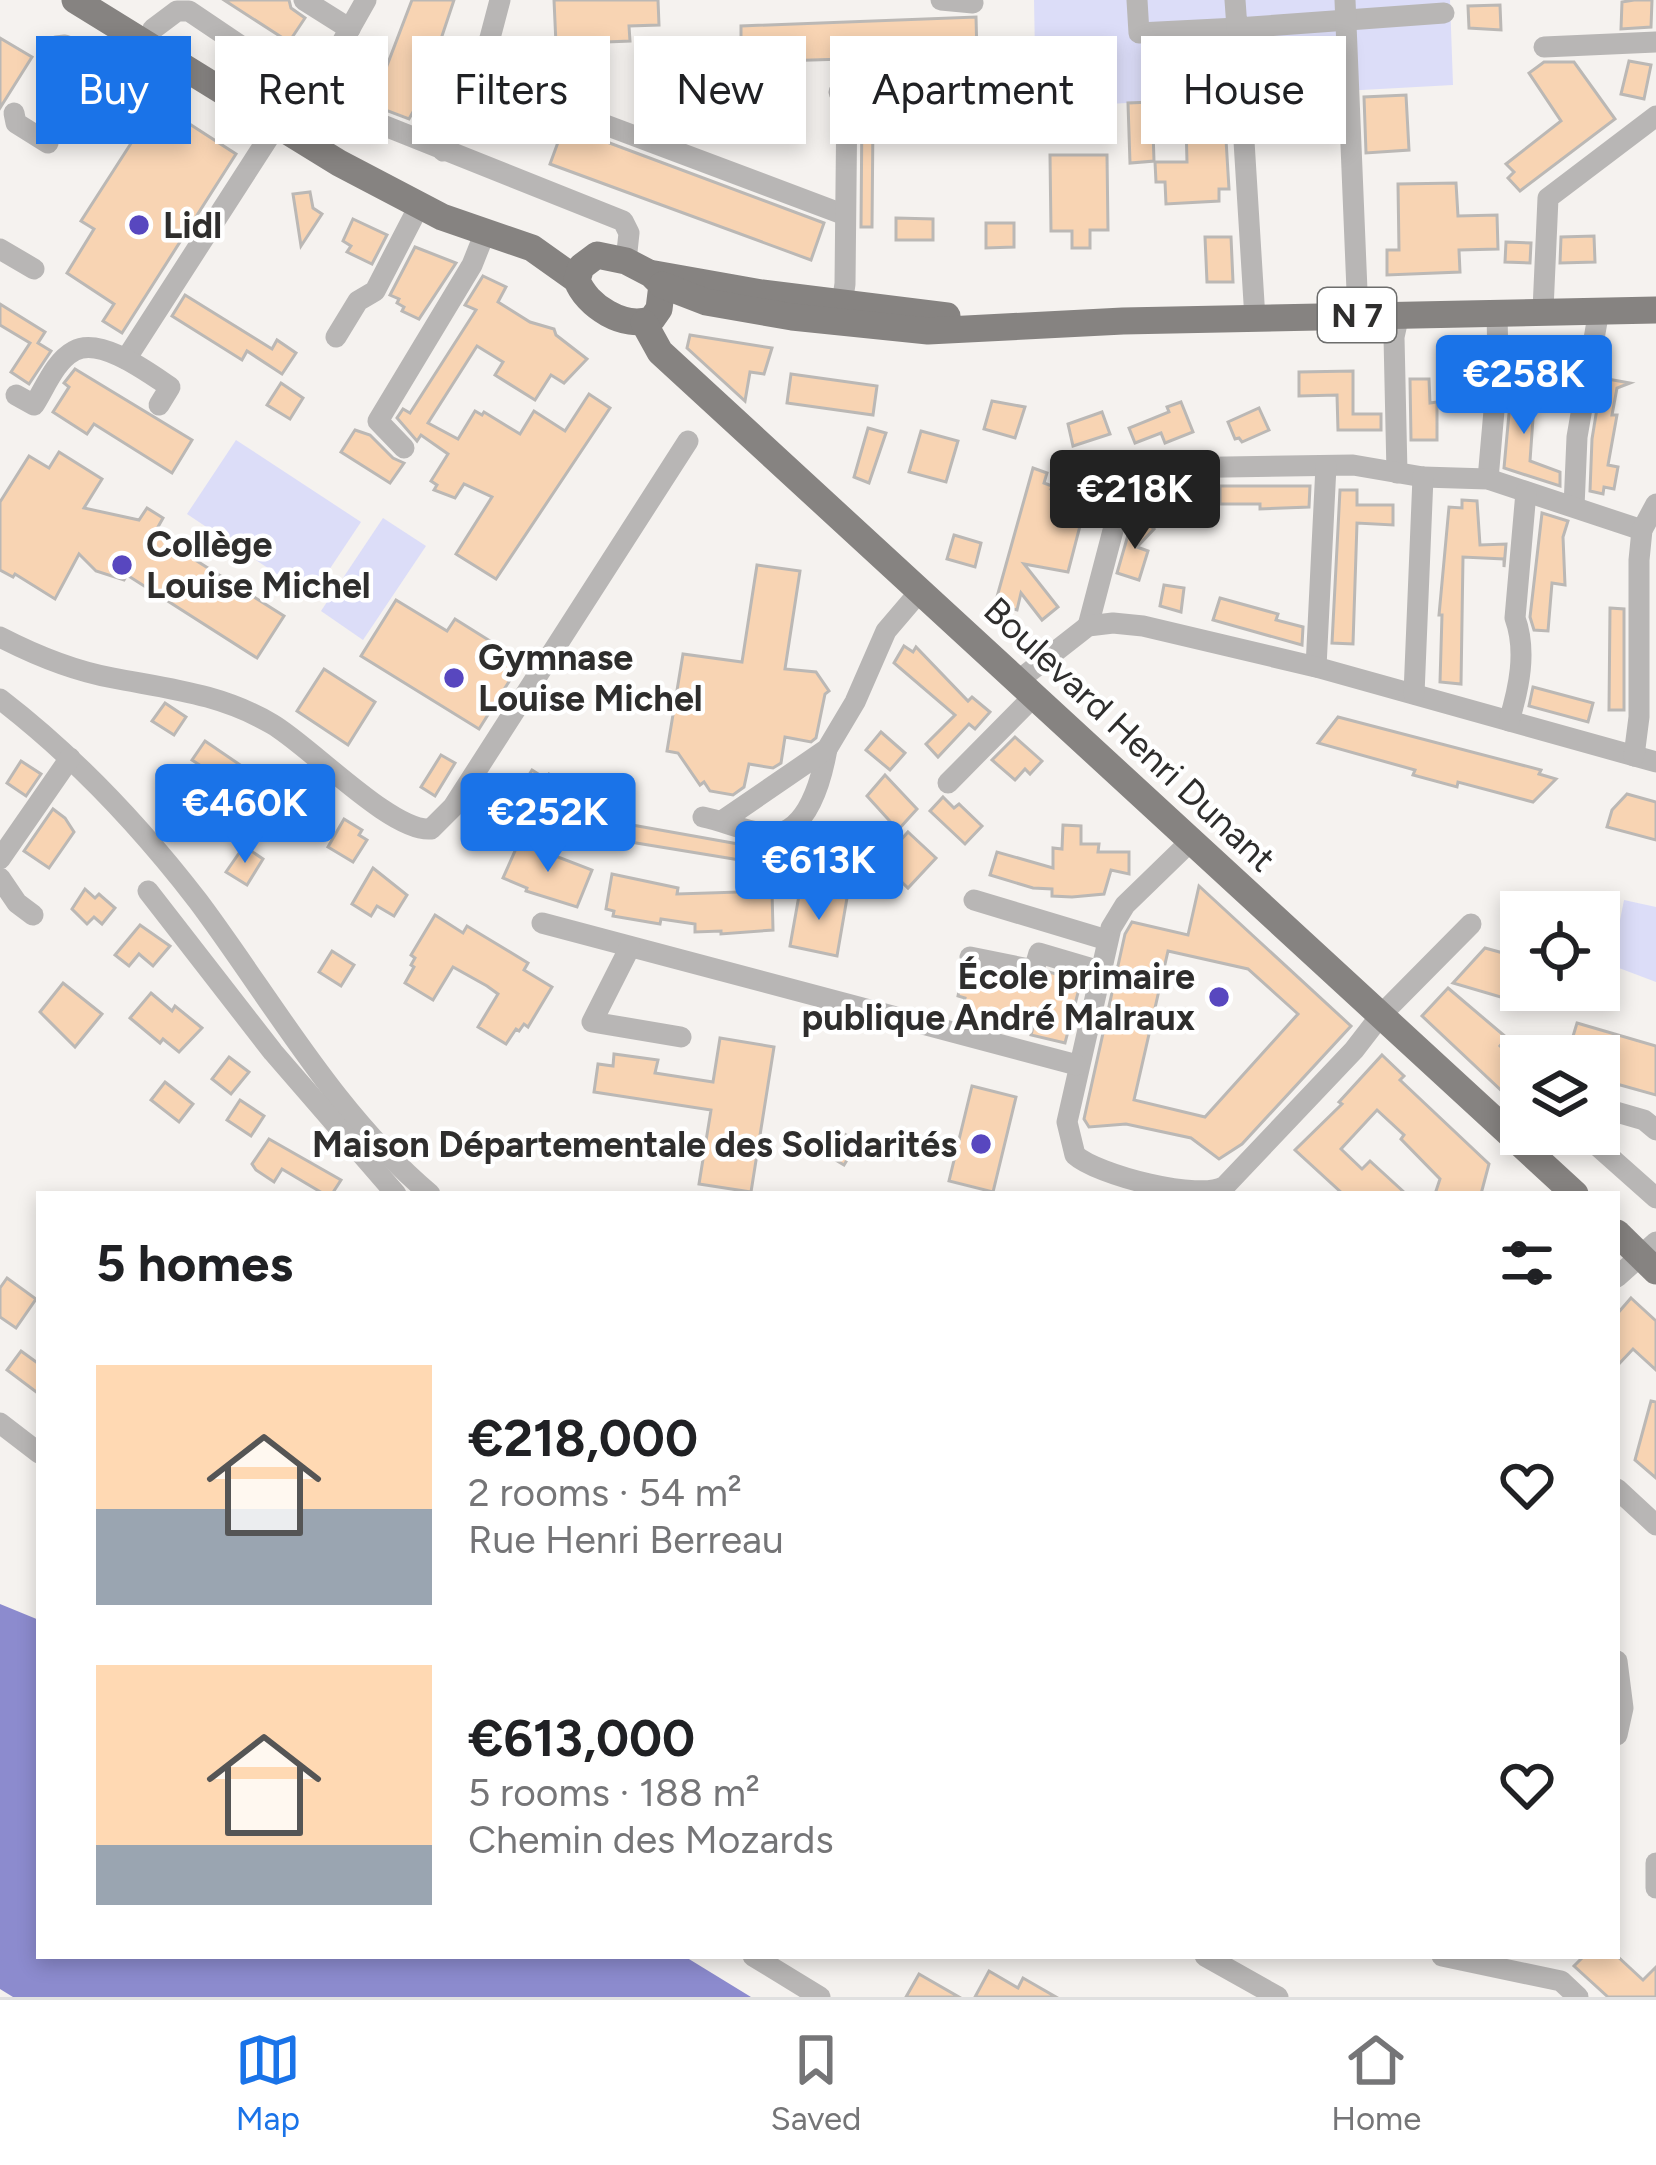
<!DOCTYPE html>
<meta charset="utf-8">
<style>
body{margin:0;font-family:Figtree,sans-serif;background:#f2f2f2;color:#202124;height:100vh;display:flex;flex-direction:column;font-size:45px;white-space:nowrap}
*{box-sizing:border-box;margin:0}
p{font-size:39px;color:#757577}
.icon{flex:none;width:66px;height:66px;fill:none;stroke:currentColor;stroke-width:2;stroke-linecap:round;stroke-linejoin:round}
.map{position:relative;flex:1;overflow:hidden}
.side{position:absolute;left:36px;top:1191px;width:1584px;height:768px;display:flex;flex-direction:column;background:#fff;border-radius:0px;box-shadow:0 6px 18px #0003}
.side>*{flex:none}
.top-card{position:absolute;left:36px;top:36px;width:1584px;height:108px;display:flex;gap:24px}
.tools{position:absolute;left:1500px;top:891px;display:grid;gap:24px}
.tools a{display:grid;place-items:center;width:120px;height:120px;border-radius:0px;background:#fff;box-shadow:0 6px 18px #0003;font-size:60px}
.price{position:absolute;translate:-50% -102px;padding:0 27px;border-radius:12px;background:#1a73e8;color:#fff;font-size:39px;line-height:78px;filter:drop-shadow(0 3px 6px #0008)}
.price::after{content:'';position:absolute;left:50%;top:72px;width:36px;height:27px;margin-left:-18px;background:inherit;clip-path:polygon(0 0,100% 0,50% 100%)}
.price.on{background:#222;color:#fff}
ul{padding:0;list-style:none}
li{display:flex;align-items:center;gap:36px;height:300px;padding:0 60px}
li span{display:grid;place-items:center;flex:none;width:336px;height:240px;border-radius:0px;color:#555}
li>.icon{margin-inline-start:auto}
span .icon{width:144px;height:144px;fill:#fffc;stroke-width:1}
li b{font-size:51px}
h2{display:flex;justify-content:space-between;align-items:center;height:144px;padding:0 60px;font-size:51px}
.chip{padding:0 42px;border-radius:0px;background:#fff;box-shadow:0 6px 18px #0003;font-size:42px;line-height:108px}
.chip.on{background:#1a73e8;color:#fff}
.tabs{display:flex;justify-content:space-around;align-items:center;height:168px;border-top:3px solid #e0e0e0;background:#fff;font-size:33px;color:#757577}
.tabs a{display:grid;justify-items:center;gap:6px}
.tabs .on{color:#1a73e8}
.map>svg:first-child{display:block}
</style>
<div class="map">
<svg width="1656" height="1997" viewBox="0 0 1656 1997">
<rect width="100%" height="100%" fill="#f5f2ef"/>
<g fill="#dcddf8">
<path d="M1034 0H1450L1453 85 1036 108Z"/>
<path d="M236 440 361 522 311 597 187 514Z"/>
<path d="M383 518 426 546 363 640 321 611Z"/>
<path d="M1624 900 1656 907V982L1611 965Z"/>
</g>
<path fill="#8c8bce" d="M0 1604 39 1620V1956H684L751 1997H13L0 1989Z"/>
<g fill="#f8d4b3" stroke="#bbb8b5" stroke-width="3" fill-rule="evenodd">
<path d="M224 0H289L291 8 305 18 289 42Z"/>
<path d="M412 0H454L422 96 409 119 372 105Z"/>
<path d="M554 0H658L659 25 629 26 630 41 556 44Z"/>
<path d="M1634 0H1652L1651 27 1621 29 1622 2Z"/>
<path d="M1500 5 1501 30 1469 28 1468 6Z"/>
<path d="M976 17 977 55 741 62V26Z"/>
<path d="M0 38 32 57 0 108Z"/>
<path d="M1629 61 1651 65 1644 99 1621 94Z"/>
<path d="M1544 62H1574L1615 119 1520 191 1508 178 1514 172 1506 164 1561 121 1529 73Z"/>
<path d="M1036 92V107L873 119 872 227H861L862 106Z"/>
<path d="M1406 95 1409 150 1366 153 1364 97Z"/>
<path d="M1152 102 1154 161 1130 163 1128 103Z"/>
<path d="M157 103 236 154 122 333 103 321 114 304 67 273 94 229 81 221Z"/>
<path d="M1225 123 1229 189H1219V201L1166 204 1165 182H1156L1155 162H1187L1186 124Z"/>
<path d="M564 126 824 223 811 260 550 164Z"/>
<path d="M1050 155H1107L1108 230H1090V248H1072V231H1051Z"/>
<path d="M1456 183 1458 216 1497 215 1498 249 1459 250 1460 272 1387 275V250H1399L1398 184Z"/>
<path d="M310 192 313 208 322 214 301 246 293 194Z"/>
<path d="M896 218 933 219V240H896Z"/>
<path d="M353 219 387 235 372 264 347 252 351 246 343 241Z"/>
<path d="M986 223H1014V247L986 248Z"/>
<path d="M1594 236 1595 262 1560 263 1561 237Z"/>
<path d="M1205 237H1231L1233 282H1207Z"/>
<path d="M1506 242 1531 243 1530 263 1505 262Z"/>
<path d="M415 247 456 263 419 319 402 311 404 307 397 303 399 299 390 295Z"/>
<path d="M483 276 506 287 498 302 530 322 554 329 556 335 587 359 564 383 551 375 535 400 495 375 503 362 477 346 428 423 458 439 475 411 482 415 484 412 520 434 534 411 565 431 589 394 610 408 496 579 456 554 492 497 464 484 455 498 434 490 437 485 431 481 448 454 421 435 417 441 397 418 403 409 410 413 476 310 465 305Z"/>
<path d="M185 295 272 349 277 340 296 353 282 374 247 351 242 360 172 316Z"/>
<path d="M0 304 45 332 38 343 51 351 29 384 11 372 30 343 0 325Z"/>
<path d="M690 335 772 348 764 374 750 372 745 401 687 348Z"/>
<path d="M75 369 192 440 172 473 94 424 87 434 53 412 69 387 64 383Z"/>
<path d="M1353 371V414H1381V430H1338L1337 395 1299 396V372Z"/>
<path d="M791 374 877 386 873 415 787 403Z"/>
<path d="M1602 378 1630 383 1617 388 1612 415H1617L1608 465 1618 467 1614 489 1604 487 1603 494 1590 491 1592 439Z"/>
<path d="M1410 379H1429L1430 403 1437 402V440H1411Z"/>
<path d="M1512 381 1523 383V389L1535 390 1530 461 1560 472V486L1504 468Z"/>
<path d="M281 383 303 398 290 419 267 405Z"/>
<path d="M992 401 1025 407 1015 438 984 429Z"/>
<path d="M1181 402 1193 432 1165 443 1161 433 1135 443 1129 428 1169 412 1167 407Z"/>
<path d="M1259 408 1269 430 1242 442 1239 438 1235 439 1228 422Z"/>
<path d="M1102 412 1110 434 1073 446 1068 424Z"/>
<path d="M868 428 886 433 869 483 854 477Z"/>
<path d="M355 430 370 435 393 458 404 463 390 483 341 452Z"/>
<path d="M921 431 958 441 946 482 909 472Z"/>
<path d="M59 452 102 479 84 508 139 520 147 508 163 518 154 534 284 616 257 658 127 575 124 580 96 571 79 554 55 599 15 574 13 577 0 570V502L29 456 49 468Z"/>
<path d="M1033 468 1047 473 1044 483 1052 486 1051 489 1087 499 1068 572 1024 564 1058 607 1042 620 1021 593 1017 610 995 604Z"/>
<path d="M1193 486 1202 508 1173 520 1164 499Z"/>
<path d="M1220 486H1310L1309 507 1260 509V504H1220Z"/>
<path d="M1340 490H1357V505H1393V525L1357 523 1353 644 1332 643Z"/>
<path d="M1462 500 1477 501 1480 545 1506 544 1504 567V559L1463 557 1461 684 1440 682 1442 615H1439L1449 507 1462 508Z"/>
<path d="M1542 513 1568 521 1563 537 1565 585 1552 583 1548 631 1534 630 1530 617Z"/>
<path d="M1143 519 1154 529 1137 547 1148 551 1139 580 1117 573 1128 535Z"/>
<path d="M954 535 981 543 975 567 947 559Z"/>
<path d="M757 565 800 571 785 669 816 672 829 691 825 694 816 738 811 742 785 737 781 763 773 768 749 764 744 787 733 795 710 791 704 782 700 785 678 753 667 751 683 654 742 662Z"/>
<path d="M1164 585 1184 588 1181 612 1160 606Z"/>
<path d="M1220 598 1278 614 1276 620 1303 627 1302 645 1213 620Z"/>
<path d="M396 600 447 631 455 619 522 661 479 729 361 656Z"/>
<path d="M1610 608 1624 609V710H1609Z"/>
<path d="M904 646 913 652 916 647 968 701 972 697 990 712 975 729 969 724 938 757 926 744 955 715 894 663Z"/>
<path d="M324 669 375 702 348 745 297 711Z"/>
<path d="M1533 687 1593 703 1588 722 1529 706Z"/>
<path d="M165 703 186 717 174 735 152 721Z"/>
<path d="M1338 717 1541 770 1539 774 1556 779 1533 802 1458 782 1457 787 1413 775 1415 770 1318 743Z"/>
<path d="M881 732 905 753 890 770 866 750Z"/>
<path d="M1015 737 1042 761 1030 774 1025 769 1015 780 992 760Z"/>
<path d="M205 741 249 771 252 768 285 792 288 786 315 803 299 827 257 801 253 806 231 790 233 787 192 760Z"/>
<path d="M441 755 455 763 435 796 421 787Z"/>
<path d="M21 761 41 774 26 796 7 783Z"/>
<path d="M532 770 546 779 549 774 568 786 557 804 524 783Z"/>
<path d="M885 775 917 809 898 830 867 796Z"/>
<path d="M1627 794 1656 802V840L1607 827 1612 810Z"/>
<path d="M943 797 954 808 959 804 982 826 965 844 930 811Z"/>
<path d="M53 809 65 818 74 832 49 868 24 851Z"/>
<path d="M575 815 612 822 606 838 572 832Z"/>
<path d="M344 819 362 830 359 835 367 840 353 862 328 847Z"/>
<path d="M621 823 755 847 752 862 618 840Z"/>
<path d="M1063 825 1081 826V844H1099L1098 852H1129V874L1111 870 1104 894 1072 897 1052 896V889L1033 888 990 875 997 852 1053 868V848L1062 849Z"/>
<path d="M810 832 849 860 836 876 800 849Z"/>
<path d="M908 832 936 858 908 888 881 862Z"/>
<path d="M519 842 592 870 577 907 526 891 527 888 503 878Z"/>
<path d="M244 846 263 859 247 885 226 872Z"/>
<path d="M373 868 407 895 394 916 377 906 371 916 352 904Z"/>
<path d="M612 874 678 888 677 894 772 891 773 930 721 934V931L695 932V924L661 919 660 924 613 916 614 911 606 909Z"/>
<path d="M1199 886 1351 1026 1242 1144 1219 1159 1191 1138 1126 1124 1089 1127 1084 1119 1125 934 1132 922 1188 935ZM1168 951 1248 969 1298 1014 1205 1117 1134 1100Z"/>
<path d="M85 889 95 898 99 894 115 908 102 924 94 917 87 924 72 909Z"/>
<path d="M800 890 847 898 837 956 790 946Z"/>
<path d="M435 915 463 933 467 926 528 963 524 970 552 987 528 1027 524 1024 519 1031 516 1029 506 1044 478 1027 498 994 487 986 453 967 433 1000 405 983 414 967 411 965 415 958 411 955Z"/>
<path d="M140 925 170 946 153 966 139 954 129 966 115 955Z"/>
<path d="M1485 948 1521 958V1003L1453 983Z"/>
<path d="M332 951 354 965 341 986 319 972Z"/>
<path d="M971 972 1032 985H1043L1049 972 1081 981 1065 1043 1031 1035 1033 1027 962 1010 965 998 958 996 962 977 969 979Z"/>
<path d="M63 983 102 1014 75 1047 40 1012Z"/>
<path d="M1448 988 1507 1038 1500 1046 1521 1066V1109L1422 1016Z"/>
<path d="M151 993 172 1011 175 1006 202 1028 179 1052 163 1039 160 1043 130 1018Z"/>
<path d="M1577 1023 1656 1046V1095L1599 1079V1056H1567Z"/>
<path d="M720 1038 774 1047 751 1192 699 1184 711 1110 594 1092 598 1064 613 1066 614 1054 658 1060 655 1073 713 1082Z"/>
<path d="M1382 1055 1404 1076 1400 1080 1489 1164 1481 1194H1435L1440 1179 1401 1139 1404 1135 1377 1110 1341 1149 1362 1169 1370 1161 1406 1194H1343L1295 1150 1342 1104 1339 1102Z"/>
<path d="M229 1057 249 1072 231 1094 212 1079Z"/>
<path d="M165 1082 193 1104 179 1122 151 1100Z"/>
<path d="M972 1086 1016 1097 993 1192 949 1181Z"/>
<path d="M240 1100 264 1116 251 1136 227 1120Z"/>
<path d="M836 1129 858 1142 844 1165 822 1152Z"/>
<path d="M269 1139 341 1180 332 1194H324L282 1169 274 1182 256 1170 252 1164Z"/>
<path d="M7 1278 36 1299 16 1328 0 1317V1288Z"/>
<path d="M1631 1298 1656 1321V1370L1633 1349 1617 1366V1314Z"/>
<path d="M21 1351 39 1364V1394L7 1370Z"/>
<path d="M1651 1401 1656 1402V1478L1635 1460Z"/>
<path d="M1584 1956H1617L1643 1980 1656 1967V1997H1608L1574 1966Z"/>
<path d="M989 1971 1018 1988 1023 1978 1056 1997H975Z"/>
<path d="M919 1974 959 1997H906Z"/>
</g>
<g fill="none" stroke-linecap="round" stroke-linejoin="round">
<g stroke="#b8b6b5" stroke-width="21">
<path d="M304 0 350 29"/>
<path d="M941 0 973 3"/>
<path d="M1137 0 1139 33 1237 28 1255 319"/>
<path d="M1235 0 1237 28 1444 13"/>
<path d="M1345 0 1358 315"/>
<path d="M153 29 177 11H189L287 77 355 114 623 221 629 233 626 261"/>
<path d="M56 46 65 45 145 95 167 59"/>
<path d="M1544 47 1656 42"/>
<path d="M475 76 845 215"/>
<path d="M314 92 366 0"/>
<path d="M839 92 1027 80"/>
<path d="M14 113 16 123 48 143"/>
<path d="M443 151 490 38 500 0"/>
<path d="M0 249 34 269"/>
<path d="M832 305 842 303 845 284 847 92"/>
<path d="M1543 310 1548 198 1656 116"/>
<path d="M336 337 358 301 375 291 419 206"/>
<path d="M126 359 276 126"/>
<path d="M16 395 34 405C45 388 55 361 74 351 100 336 149 373 170 387L159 405"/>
<path d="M404 448 378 421 472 265 486 230"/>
<path d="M1397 473 1394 337 1399 314"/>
<path d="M1488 479 1498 365 1497 311"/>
<path d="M1574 507 1577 437 1599 310"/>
<path d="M1088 626 1121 500C1132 480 1142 472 1165 468L1353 465 1423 477 1488 479 1642 530"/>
<path d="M0 637C35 655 74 671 113 678 170 689 221 694 272 724 310 746 392 833 431 829L453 807 688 441"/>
<path d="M1316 667 1326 466"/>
<path d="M1019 680 1088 626 1113 623 1143 626 1316 667 1656 762"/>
<path d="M1414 694 1423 477"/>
<path d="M0 699C74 756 141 827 198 901 272 1000 334 1113 430 1194"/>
<path d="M1509 721C1519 688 1527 651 1515 618L1526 492"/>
<path d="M1634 756 1639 717V560L1642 530 1656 504"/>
<path d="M948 783 1035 695"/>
<path d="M703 817C724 821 748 833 770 834 808 835 822 777 827 749"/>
<path d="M722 821 827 749 855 702 886 631 921 590"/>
<path d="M1192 840 1125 905 1111 928 1067 1122 1075 1155C1097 1175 1201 1202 1225 1186L1354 1050 1381 1015 1471 924"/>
<path d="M0 859 70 758"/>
<path d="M0 878 17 903 33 915"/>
<path d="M148 891 273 1052 396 1194"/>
<path d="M974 900 1107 940"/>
<path d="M542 923 1077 1065"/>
<path d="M630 947 592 1022 681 1037"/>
<path d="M970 957 1034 970 1039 953 1100 971"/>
<path d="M1599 1107 1644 1120 1656 1130"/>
<path d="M1584 1134 1656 1198"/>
<path d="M1617 1277 1656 1242"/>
<path d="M0 1423 39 1453"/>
<path d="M1617 1489 1656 1525"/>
<path d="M1617 1661 1623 1708 1617 1735"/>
<path d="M1656 1863V1888"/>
<path d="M753 1956 820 1997"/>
<path d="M1205 1956 1278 1997"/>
<path d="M1442 1956 1561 1981 1578 1997"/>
</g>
<g stroke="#868381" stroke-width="27">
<path d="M75 0 339 163 442 217 532 248 577 280"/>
<path d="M650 273 662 285 659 309 652 319C625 330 586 306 577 280L581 267 597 255 626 261 649 273 762 293 947 316"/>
<path d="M662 285 706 302 792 317 928 331 1123 321 1656 310"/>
<path d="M644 323 660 352 1575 1194"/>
<path d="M1617 1233 1656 1271"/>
</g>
</g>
<g fill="#5847bf" stroke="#fff" stroke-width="4.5">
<circle cx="139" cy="225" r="12"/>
<circle cx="122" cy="565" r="12"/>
<circle cx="454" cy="678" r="12"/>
<circle cx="1219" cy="997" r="12"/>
<circle cx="981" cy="1144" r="12"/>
</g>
<g text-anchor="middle" stroke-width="9" stroke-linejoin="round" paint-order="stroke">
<rect fill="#fff" stroke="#6d6d6c" stroke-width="3" x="1318" y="288" width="78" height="54" rx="9"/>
<g font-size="33" font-weight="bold" fill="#2f2e2d">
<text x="1357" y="327">N 7</text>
</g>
<g font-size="36" font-weight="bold" fill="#2f2e2d" stroke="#fff" text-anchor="start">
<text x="163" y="238">Lidl</text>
<text x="146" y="557">Collège<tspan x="146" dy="41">Louise Michel</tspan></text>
<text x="478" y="670">Gymnase<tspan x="478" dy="41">Louise Michel</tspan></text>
<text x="1195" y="989" text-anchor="end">École primaire<tspan x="1195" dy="41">publique André Malraux</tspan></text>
<text x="957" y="1157" text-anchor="end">Maison Départementale des Solidarités</text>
</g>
<g font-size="36" fill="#2f2e2d" stroke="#fff">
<text transform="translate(1130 734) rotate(43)" y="13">Boulevard Henri Dunant</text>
</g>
</g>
</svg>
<div class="tools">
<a><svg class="icon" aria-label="locate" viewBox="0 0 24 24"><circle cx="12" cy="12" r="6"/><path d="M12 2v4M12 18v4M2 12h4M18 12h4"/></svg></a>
<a><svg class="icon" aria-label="layers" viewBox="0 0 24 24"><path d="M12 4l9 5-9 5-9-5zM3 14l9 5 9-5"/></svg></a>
</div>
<b class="price" style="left:1524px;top:437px">€258K</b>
<b class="price on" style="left:1135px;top:552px">€218K</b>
<b class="price" style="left:245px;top:866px">€460K</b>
<b class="price" style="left:548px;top:875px">€252K</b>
<b class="price" style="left:819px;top:923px">€613K</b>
<div class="top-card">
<a class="chip on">Buy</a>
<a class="chip">Rent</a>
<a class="chip">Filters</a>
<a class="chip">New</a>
<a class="chip">Apartment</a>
<a class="chip">House</a>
</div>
<section class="side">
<h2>5 homes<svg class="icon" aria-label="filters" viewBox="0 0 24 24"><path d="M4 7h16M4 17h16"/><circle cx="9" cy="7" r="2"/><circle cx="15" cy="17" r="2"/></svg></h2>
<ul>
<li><span style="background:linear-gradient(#ffd9b3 60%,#9aa5b1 0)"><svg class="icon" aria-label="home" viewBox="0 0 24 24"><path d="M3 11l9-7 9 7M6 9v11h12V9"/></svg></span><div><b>€218,000</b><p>2 rooms · 54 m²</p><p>Rue Henri Berreau</p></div><svg class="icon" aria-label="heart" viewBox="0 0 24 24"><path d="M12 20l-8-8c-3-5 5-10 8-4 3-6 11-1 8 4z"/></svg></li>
<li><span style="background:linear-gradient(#ffd9b3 75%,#9aa5b1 0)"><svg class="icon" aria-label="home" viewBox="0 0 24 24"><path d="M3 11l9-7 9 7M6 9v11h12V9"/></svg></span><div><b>€613,000</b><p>5 rooms · 188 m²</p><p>Chemin des Mozards</p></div><svg class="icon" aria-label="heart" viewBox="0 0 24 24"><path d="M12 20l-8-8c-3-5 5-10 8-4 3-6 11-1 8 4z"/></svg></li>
</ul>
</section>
</div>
<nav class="tabs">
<a class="on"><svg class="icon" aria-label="map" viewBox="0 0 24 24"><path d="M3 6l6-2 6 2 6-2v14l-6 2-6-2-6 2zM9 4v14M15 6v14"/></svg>Map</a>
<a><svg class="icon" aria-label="saved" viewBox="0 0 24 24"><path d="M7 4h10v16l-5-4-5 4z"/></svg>Saved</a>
<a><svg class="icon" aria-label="home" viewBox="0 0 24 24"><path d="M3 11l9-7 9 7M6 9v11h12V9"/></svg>Home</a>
</nav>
